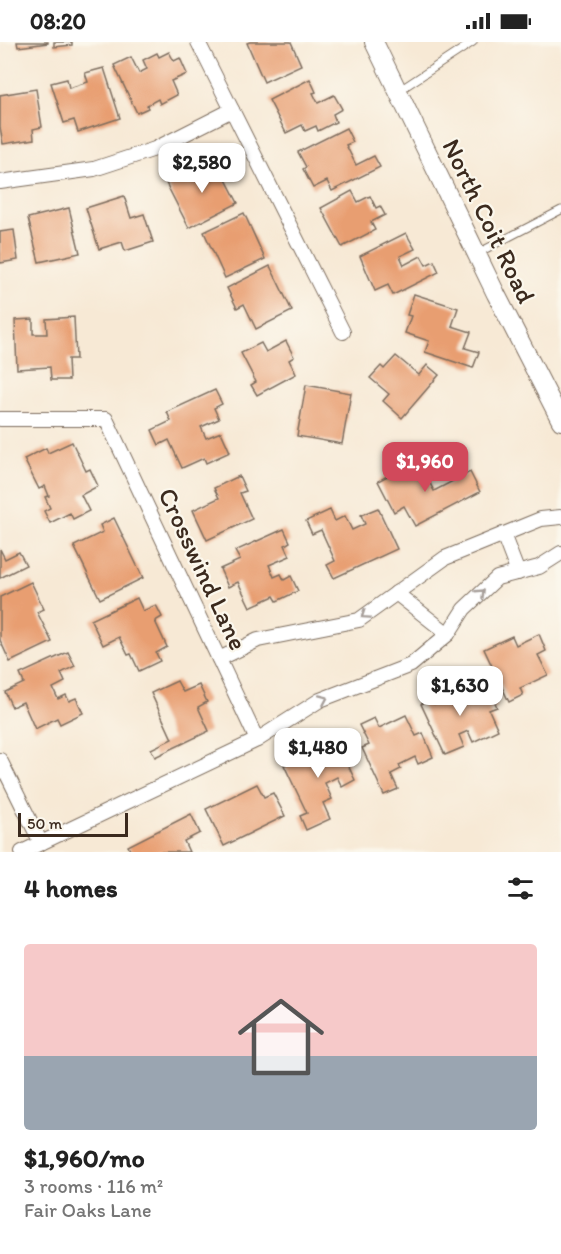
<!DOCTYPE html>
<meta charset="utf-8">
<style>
body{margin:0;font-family:Itim,sans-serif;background:#f6f6f6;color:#222;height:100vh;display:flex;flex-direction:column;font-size:22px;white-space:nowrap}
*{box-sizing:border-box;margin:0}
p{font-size:20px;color:#767676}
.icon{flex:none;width:33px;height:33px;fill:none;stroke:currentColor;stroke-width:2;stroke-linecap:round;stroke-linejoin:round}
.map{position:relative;height:810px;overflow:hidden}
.details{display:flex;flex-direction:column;background:#fff;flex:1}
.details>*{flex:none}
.scale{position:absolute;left:18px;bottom:15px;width:110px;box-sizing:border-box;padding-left:6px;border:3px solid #3b2a1e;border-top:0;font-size:16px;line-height:21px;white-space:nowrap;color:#3b2a1e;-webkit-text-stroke:4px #fbf7ec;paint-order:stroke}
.price{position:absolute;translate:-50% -51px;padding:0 14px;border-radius:12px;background:#fff;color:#222;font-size:20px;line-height:39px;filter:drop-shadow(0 2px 3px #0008)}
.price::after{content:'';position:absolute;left:50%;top:36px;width:18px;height:14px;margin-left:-9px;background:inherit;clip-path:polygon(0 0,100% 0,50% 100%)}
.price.current{background:#d1495b;color:#fff}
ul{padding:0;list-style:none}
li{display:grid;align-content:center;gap:12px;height:318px;padding:0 24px}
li+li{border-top:2px solid #e0e0e0}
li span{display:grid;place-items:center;height:186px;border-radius:6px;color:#555}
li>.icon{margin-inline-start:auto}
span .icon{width:108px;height:108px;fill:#fffc;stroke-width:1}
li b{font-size:26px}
h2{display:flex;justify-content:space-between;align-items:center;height:72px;padding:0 24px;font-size:26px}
.status{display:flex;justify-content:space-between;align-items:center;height:42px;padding:0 30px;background:#fff;direction:ltr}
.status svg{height:16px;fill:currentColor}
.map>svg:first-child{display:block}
</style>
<div class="status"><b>08:20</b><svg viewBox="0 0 49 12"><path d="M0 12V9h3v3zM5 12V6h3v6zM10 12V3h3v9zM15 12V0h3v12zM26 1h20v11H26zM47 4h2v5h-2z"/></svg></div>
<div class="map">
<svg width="561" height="810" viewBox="0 0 561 810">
<rect width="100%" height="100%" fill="#fbf7ec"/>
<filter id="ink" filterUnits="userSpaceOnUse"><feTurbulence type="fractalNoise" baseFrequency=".0167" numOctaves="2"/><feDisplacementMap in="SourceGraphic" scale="12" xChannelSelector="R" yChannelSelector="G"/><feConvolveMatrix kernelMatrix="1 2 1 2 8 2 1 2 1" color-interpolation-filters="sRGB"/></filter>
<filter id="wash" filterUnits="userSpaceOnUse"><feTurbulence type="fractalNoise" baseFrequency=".008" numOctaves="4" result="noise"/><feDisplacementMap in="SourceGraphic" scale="24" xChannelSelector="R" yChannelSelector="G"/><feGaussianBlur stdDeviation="1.35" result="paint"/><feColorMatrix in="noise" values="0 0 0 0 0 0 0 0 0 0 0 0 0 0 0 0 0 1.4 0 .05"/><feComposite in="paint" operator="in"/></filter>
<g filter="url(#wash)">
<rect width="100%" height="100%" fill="#f7e9d5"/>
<g id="blocks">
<g fill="#e89e71">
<path d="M17 0H48V1L18 5Z"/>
<path d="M54 0H72V3L54 5Z"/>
<path d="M250 0H291L301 23 264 40 247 1Z"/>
<path d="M169 10 174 19 180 16 187 32 171 39 177 53 160 62 158 57 147 63 148 66 137 71 114 23 131 15 139 31 147 27 143 18 157 11 159 15Z"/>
<path d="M104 26 120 76 78 90 74 78 64 81 51 41 67 37 69 46 88 40 85 31Z"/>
<path d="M310 37 316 50 313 51 318 61 334 53 342 67 333 72 336 80 318 89 316 84 305 89 302 83 286 91 269 58Z"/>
<path d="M36 47 42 85 33 87 34 97 3 102 0 85V53Z"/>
<path d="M346 86 353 100 346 103 356 123 374 114 380 125 332 149 327 139 313 146 303 127 306 125 298 110Z"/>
<path d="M204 122 209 131 220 126 238 161 189 186 166 141Z"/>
<path d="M352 149 358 160 370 154 376 166 380 164 385 173 371 180 375 188 342 205 321 166Z"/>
<path d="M124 154 131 176 144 172 153 200 125 209 122 200 99 207 86 166Z"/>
<path d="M69 166 80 211 39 220 28 176Z"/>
<path d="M244 171 265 217 225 236 204 190Z"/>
<path d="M14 188 18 218 0 221V190Z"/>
<path d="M406 191 415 207 400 214 404 223 421 214 426 223 434 219 439 230 393 253 388 243 375 249 360 214Z"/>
<path d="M270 224 292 269 256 287 244 262 237 266 227 246Z"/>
<path d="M414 252 458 266 452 284 471 290 465 306 479 310 473 326 425 310 429 299 405 291 411 274 407 273Z"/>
<path d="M74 275 76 317H68L69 338H51L50 325 17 327 15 278 33 277V292H47L46 277Z"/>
<path d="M286 299 294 315 289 318 296 332 257 353 251 343 256 340 241 311 261 301 266 310Z"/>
<path d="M396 314 419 333 427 323 439 333 402 376 383 359 389 352 370 336 381 324 384 327Z"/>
<path d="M306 343 351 351 342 402 297 394Z"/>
<path d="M215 348 222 362 214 366 219 377 201 385 206 396 221 390 230 410 206 421 204 416 182 426 169 398 159 403 152 388 171 379 167 370Z"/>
<path d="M72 400 86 429 90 427 98 444 81 453 89 469 73 477 70 471 50 481 44 469 50 466 45 455 49 454 45 444 39 447 24 417 46 406 48 411Z"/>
<path d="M420 422 434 449 470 430 480 450 415 484 404 464 394 470 378 439 406 424 408 429Z"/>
<path d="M239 434 246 449 240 451 252 477 207 498 193 468 219 456 214 446Z"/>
<path d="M378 466 397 507 334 536 327 523 335 519 321 488 312 492 306 479 330 468 335 479 345 474 352 488 365 482 361 473Z"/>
<path d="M114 476 143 536 100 557 74 504 103 490 100 483Z"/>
<path d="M284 487 290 500 285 503 290 514 269 523 274 535 281 532 284 538 291 534 298 549 277 559 274 554 250 565 238 540 228 545 220 527 240 518 235 509Z"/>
<path d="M0 507 5 517 19 510 26 523 0 536Z"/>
<path d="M31 540 44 567 37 570 52 600 10 620 0 598V555Z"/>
<path d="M137 556 143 569 156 563 162 575 155 579 167 605 156 611 160 619 139 629 131 612 128 613 119 595 103 603 91 578Z"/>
<path d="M539 592 546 609 538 613 548 633 520 646 523 653 509 660 484 607 512 594 516 603Z"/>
<path d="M68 610 75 624 61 631 65 640 53 646 58 657 66 653 69 659 76 656 83 671 60 682 57 676 35 687 23 660 12 665 5 650 24 641 20 632Z"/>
<path d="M461 638 470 658 490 649 497 665 489 668 498 688 473 700 468 689 459 693 464 705 445 713 421 662 432 657 434 662 450 655 445 645Z"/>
<path d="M177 639 183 650 199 643 207 660 198 665 209 689 155 715 151 707 172 697 151 651Z"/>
<path d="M406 673 416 694 423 691 433 715 418 722 415 715 399 723 401 727 391 732 398 747 384 753 362 706 369 703 359 683 374 676 379 686Z"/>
<path d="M335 696 355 738 342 745 337 735 325 741 332 757 323 761 330 777 306 788 300 774 307 771 284 723 312 710 311 707Z"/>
<path d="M257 742 264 755 273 751 285 774 224 804 206 767Z"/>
<path d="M191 772 200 791 184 799 189 810H131L128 804Z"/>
</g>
</g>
</g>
<g filter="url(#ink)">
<use href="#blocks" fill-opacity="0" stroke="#7d6d5e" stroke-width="1.5"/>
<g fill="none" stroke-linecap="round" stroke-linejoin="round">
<g stroke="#7d6d5e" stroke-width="9">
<g id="service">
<path d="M400 48 473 0"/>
<path d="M478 211 561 168"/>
</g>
</g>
<g stroke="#7d6d5e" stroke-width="16">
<g id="minor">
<path d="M198 0 343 290"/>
<path d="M0 140 94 127 155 107 232 68"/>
<path d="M0 377H106L257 698"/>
<path d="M503 492 518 531"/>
<path d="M396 551 448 592"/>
<path d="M219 617 258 598 359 578 445 516 541 477 561 475"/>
<path d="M0 718 41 801"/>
<path d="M22 810 257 698 320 658 411 623 448 592 464 567 497 536 539 525 561 511"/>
</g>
</g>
<g stroke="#7d6d5e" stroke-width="20">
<path id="tertiary" d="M374 0 496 252 561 379"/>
</g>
<use href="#service" stroke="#fff" stroke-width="7"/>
<use href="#minor" stroke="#fff" stroke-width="14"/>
<use href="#tertiary" stroke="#fff" stroke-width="18"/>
</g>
<defs><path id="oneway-chevron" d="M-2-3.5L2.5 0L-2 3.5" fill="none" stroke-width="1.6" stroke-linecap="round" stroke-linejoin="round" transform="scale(1.5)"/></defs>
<g stroke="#a79f9a">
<use href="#oneway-chevron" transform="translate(481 551) rotate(-43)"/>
<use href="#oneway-chevron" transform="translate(365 573) rotate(146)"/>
<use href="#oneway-chevron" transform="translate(324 657) rotate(-24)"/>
</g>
</g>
<g text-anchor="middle" stroke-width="4.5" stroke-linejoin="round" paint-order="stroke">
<g font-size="26" fill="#3b2a1e" stroke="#fbf7ec">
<text transform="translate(489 179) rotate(64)" y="9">North Coit Road</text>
<text transform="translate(203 527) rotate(65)" y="9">Crosswind Lane</text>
</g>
</g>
</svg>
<div class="scale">50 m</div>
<b class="price" style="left:202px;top:152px">$2,580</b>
<b class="price current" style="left:425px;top:451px">$1,960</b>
<b class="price" style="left:460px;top:675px">$1,630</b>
<b class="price" style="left:318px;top:737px">$1,480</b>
</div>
<section class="details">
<h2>4 homes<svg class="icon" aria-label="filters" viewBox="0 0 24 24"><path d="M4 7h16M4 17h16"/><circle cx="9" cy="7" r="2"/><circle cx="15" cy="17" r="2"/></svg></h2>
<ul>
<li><span style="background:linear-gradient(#f6c9c9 60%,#9aa5b1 0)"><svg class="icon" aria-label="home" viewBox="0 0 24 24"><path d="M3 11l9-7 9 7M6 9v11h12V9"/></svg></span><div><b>$1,960/mo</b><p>3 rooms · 116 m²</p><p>Fair Oaks Lane</p></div></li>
</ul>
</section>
